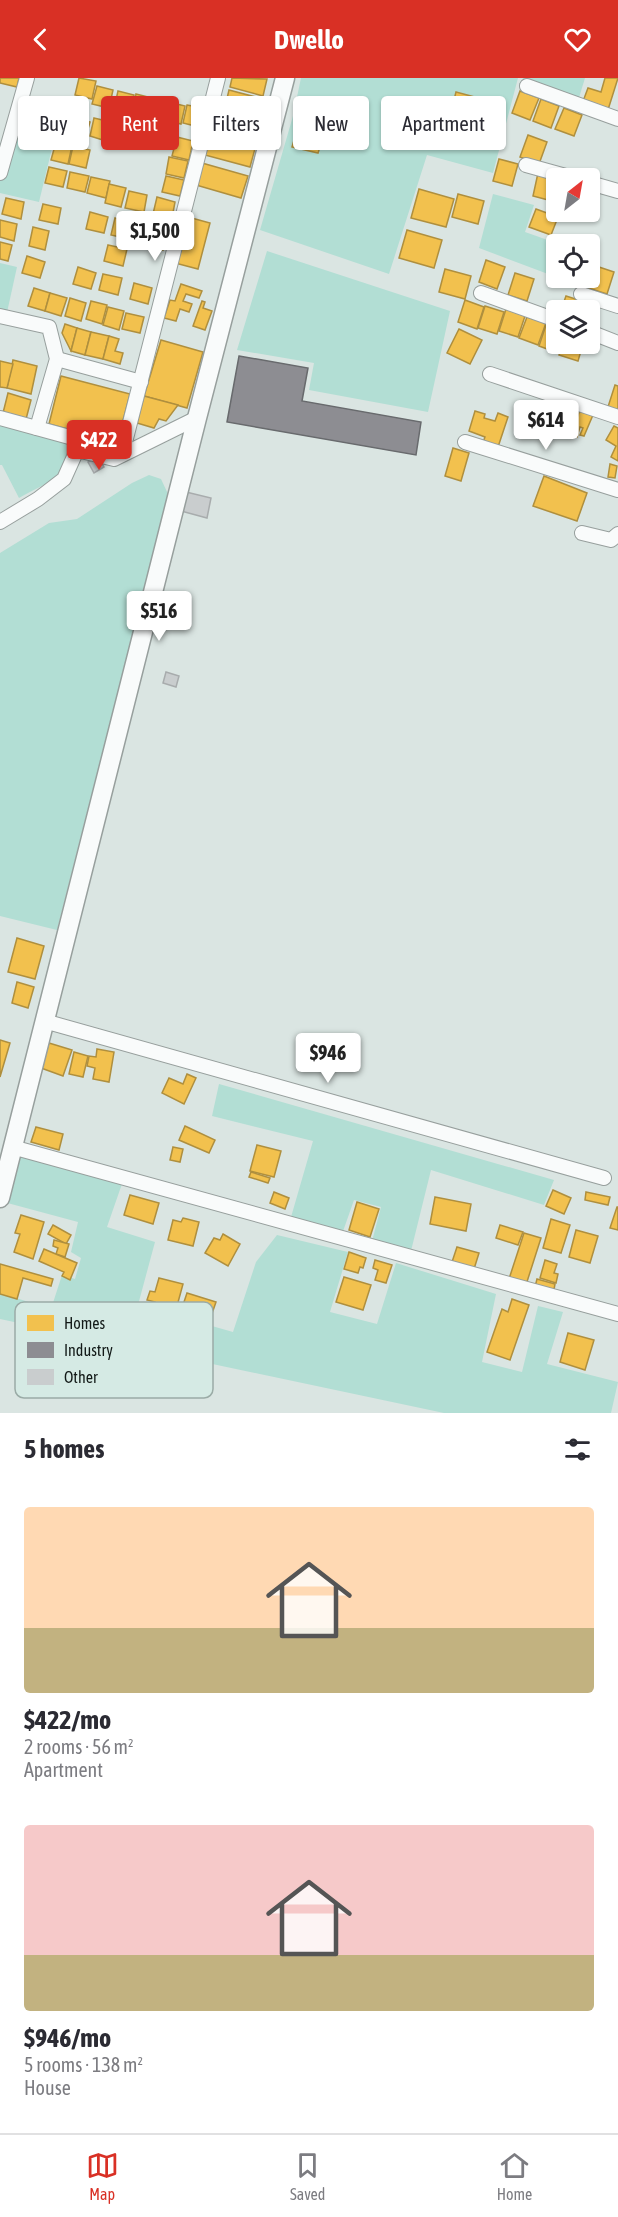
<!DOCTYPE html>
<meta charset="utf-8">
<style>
body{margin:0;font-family:"Asap Condensed",sans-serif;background:#f7f7f7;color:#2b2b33;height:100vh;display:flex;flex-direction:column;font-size:22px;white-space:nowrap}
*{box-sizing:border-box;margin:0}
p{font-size:20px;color:#7c7c81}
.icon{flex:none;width:33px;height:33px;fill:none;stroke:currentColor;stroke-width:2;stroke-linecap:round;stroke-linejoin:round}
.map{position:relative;height:1335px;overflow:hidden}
.details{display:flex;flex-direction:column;background:#fff;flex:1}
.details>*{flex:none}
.banner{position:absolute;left:18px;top:18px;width:582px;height:54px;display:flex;gap:12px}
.needle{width:39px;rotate:31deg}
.tools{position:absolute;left:546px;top:90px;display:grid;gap:12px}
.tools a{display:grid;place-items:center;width:54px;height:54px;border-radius:6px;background:#fff;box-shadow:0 2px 4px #0004;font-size:30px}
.price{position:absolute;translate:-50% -51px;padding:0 14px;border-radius:6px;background:#fff;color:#222;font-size:20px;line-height:39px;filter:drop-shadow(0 2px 3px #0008)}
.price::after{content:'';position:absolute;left:50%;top:36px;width:18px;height:14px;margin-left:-9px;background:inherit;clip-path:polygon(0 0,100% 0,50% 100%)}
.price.current{background:#d93025;color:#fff}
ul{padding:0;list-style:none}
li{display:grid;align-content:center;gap:12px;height:318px;padding:0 24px}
li span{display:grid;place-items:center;height:186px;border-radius:6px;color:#555}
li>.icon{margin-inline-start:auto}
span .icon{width:108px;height:108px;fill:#fffc;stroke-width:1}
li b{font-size:26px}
h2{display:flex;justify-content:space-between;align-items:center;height:72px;padding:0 24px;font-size:26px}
.tag{padding:0 21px;border-radius:6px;background:#fff;box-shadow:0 2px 4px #0004;font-size:21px;line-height:54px}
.tag.current{background:#d93025;color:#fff}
header{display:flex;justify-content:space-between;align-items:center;height:78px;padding:0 24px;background:#d93025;color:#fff;font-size:27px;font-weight:700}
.dock{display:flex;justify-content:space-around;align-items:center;height:84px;border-top:2px solid #e1e1e2;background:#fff;font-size:16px;color:#7c7c81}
.dock a{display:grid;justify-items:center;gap:3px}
.dock .current{color:#d93025}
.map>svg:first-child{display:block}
</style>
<header><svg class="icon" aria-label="back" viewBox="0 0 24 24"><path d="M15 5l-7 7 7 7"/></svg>Dwello<svg class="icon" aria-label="heart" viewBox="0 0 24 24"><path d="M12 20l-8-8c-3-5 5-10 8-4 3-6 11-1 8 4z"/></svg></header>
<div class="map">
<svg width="618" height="1335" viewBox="0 0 618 1335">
<rect width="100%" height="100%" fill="#dae5e2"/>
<g fill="#b2ded4">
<path d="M301 0H518L493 95 427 77 389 196 260 152 293 38Z"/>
<path d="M523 0H585L578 23 522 3Z"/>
<path d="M13 50 54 62 39 124 0 115V95Z"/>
<path d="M493 116 534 127 525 154 559 166H556V199L479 170Z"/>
<path d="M267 173 450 233 428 334 309 312 314 285 237 272Z"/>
<path d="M0 185 17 189 6 239 0 238Z"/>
<path d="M0 340 70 365C65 403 49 403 19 420L2 387H0Z"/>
<path d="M149 397 161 401 168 416 57 852 0 838V475L49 445 77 441 132 405Z"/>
<path d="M219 1006 554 1102 544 1127 431 1092 410 1177 371 1167 381 1129 354 1122 341 1159 289 1146 313 1063 212 1038Z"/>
<path d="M12 1069 124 1100 107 1149 155 1164 138 1227 233 1254 256 1184 277 1157 348 1174 330 1234 377 1246 396 1185 496 1216 482 1284 522 1294 538 1228 563 1234 547 1286 618 1304 611 1335H444L0 1241V1215L51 1231 62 1197 75 1201 81 1180 71 1174 78 1144 0 1123Z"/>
</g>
<g fill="#f2c14e" stroke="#af8f3e" stroke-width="1.5">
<path d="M0 0H19L17 9 0 5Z"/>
<path d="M79 0 96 3 92 21 75 17Z"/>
<path d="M232 0 267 1 263 18 230 9Z"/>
<path d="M605 0H618L607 35 582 26 588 10 601 14Z"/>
<path d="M97 8 113 12 109 30 92 26Z"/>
<path d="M229 12 263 21 258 38 225 29Z"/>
<path d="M118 13 134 17 130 35 114 31Z"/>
<path d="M520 13 539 20 530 42 512 35Z"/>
<path d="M456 14 486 22 474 69 444 62Z"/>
<path d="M136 16 152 20 148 39 132 35Z"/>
<path d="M154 20 167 23 163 41 150 38Z"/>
<path d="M541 21 559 28 551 50 533 43Z"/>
<path d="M169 24 185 28 181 46 165 42Z"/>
<path d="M31 27 57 34 52 51 27 44Z"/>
<path d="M187 27 203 30 199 49 183 45Z"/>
<path d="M216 29 262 42 256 64 210 51Z"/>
<path d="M564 30 582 37 574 58 555 51Z"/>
<path d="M65 37 90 44 85 61 60 54Z"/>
<path d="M94 40 111 44 106 63 90 58Z"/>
<path d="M112 45 129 49 124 67 108 63Z"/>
<path d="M299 46 325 53 318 75 292 69Z"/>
<path d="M211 54 256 67 250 89 205 77Z"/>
<path d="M528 57 547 64 539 86 520 79Z"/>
<path d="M177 59 193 63 189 82 172 78Z"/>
<path d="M56 64 72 68 68 86 51 82Z"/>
<path d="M73 68 90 72 86 90 69 86Z"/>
<path d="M169 79 188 83 184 100 166 96Z"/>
<path d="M499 81 518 86 512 108 493 103Z"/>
<path d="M202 85 248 98 241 120 196 107Z"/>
<path d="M49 89 67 93 63 109 45 105Z"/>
<path d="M70 94 89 98 85 114 67 110Z"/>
<path d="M538 95 556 100 552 123 533 118Z"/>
<path d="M166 98 184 102 180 118 162 114Z"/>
<path d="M91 99 110 103 106 120 87 115Z"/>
<path d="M109 106 126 110 121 129 105 125Z"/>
<path d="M419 111 454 121 446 149 411 140Z"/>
<path d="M129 113 147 117 144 134 125 130Z"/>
<path d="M458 116 484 123 478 146 452 139Z"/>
<path d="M157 119 175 124 172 140 153 136Z"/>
<path d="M6 120 24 124 21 141 2 136Z"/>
<path d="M43 126 61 130 58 146 39 142Z"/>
<path d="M536 131 558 139 551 157 529 149Z"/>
<path d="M90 134 108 139 104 155 86 151Z"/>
<path d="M188 139 210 145 198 191 175 185Z"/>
<path d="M115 140 133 145 129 161 111 157Z"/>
<path d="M0 142 17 146 14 163 0 159Z"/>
<path d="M33 149 49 153 45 172 29 168Z"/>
<path d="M148 151 167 155 163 172 145 167Z"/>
<path d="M407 152 442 162 434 190 399 180Z"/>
<path d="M571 158 585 162 584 166 570 165Z"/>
<path d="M0 164 12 167 8 183 0 181Z"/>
<path d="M108 167 127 171 123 188 104 183Z"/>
<path d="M27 178 45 184 40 200 22 195Z"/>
<path d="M486 182 505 189 497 211 479 204Z"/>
<path d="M596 188 614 194 607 216 588 210Z"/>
<path d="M78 189 96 195 91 211 73 206Z"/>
<path d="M445 191 471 198 465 221 439 214Z"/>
<path d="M515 195 534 201 527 223 508 217Z"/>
<path d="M103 196 122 200 118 217 99 212Z"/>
<path d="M134 205 152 210 148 226 130 221Z"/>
<path d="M181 206 202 213 199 220 186 216 183 223 192 226 189 234 180 231 176 243 164 240 170 222 175 223Z"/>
<path d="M34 210 50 215 45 233 28 228Z"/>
<path d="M50 215 67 220 61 238 45 233Z"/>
<path d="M566 218 585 224 582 232H561Z"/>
<path d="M70 220 86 225 81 243 65 238Z"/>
<path d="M465 222 484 229 477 251 458 244Z"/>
<path d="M91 223 107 227 102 246 86 241Z"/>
<path d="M202 223 205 224 203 230 212 233 205 252 193 248Z"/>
<path d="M485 228 504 234 497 256 478 250Z"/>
<path d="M108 229 124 233 119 252 103 247Z"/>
<path d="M506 231 525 238 518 259 499 253Z"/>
<path d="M126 235 144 239 140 255 122 251Z"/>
<path d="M527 239 546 245 538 267 519 260Z"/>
<path d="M65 246 77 250 71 273 62 255Z"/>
<path d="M546 247 556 250V266H561L558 275 539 268Z"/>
<path d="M77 250 91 254 85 277 71 273Z"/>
<path d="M459 251 482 262 470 286 447 275Z"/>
<path d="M91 254 109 258 103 281 85 277Z"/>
<path d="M109 258 119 261 115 273 123 275 120 286 103 281Z"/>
<path d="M161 262 203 274 187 330 144 318Z"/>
<path d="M562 266H583L578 283 559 277Z"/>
<path d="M13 282 37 288 31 316 7 310Z"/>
<path d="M0 283 13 286 7 310 0 309Z"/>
<path d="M61 298 130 316 114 377 83 369 86 356 49 346Z"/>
<path d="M615 307 618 308V336L607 332Z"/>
<path d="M8 315 31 322 25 345 2 339Z"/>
<path d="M144 318 178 327 166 343 159 341 154 350 137 345Z"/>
<path d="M550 326 577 336 570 357 542 347Z"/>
<path d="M580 332 593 337 584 358 580 357 583 350 580 349 577 359 571 356Z"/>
<path d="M475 333 485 336 484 340 495 343 498 335 508 339 497 372 482 367 485 359 469 353Z"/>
<path d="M614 348 618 350V383L611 379 616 368 606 362Z"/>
<path d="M453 370 469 375 461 403 445 398Z"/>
<path d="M610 386 617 388 615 400 608 399Z"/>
<path d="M544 398 587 415 577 443 533 428Z"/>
<path d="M17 860 44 868 35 901 8 894Z"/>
<path d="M17 904 34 909 28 930 12 925Z"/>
<path d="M0 962 10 965 0 999Z"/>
<path d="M49 965 72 972 63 998 41 990Z"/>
<path d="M97 971 114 974 109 1004 93 1001 95 990 87 988 89 978 96 979Z"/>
<path d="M74 974 88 978 83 999 69 996Z"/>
<path d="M187 996 196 1000 184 1026 162 1015 169 1000 183 1006Z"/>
<path d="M185 1048 215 1062 209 1075 179 1062Z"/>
<path d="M36 1049 63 1056 59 1072 31 1064Z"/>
<path d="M257 1067 281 1073 274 1099 250 1093Z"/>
<path d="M173 1069 183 1071 180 1084 170 1082Z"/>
<path d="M251 1094 270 1100 268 1105 249 1099Z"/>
<path d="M553 1112 571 1120 564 1136 546 1128Z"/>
<path d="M274 1114 289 1120 285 1131 270 1125Z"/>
<path d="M586 1114 610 1119 608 1127 585 1122Z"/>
<path d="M130 1117 159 1125 153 1146 124 1137Z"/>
<path d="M435 1119 471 1126 466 1153 430 1146Z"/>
<path d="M357 1124 379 1131 370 1159 349 1152Z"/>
<path d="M617 1129H618V1152L610 1150Z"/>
<path d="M21 1137 44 1144 33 1181 14 1174 20 1156 15 1155Z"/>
<path d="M183 1140 199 1144 193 1168 168 1162 173 1142 181 1144Z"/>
<path d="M551 1141 570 1147 561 1175 543 1170Z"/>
<path d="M53 1147 71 1157 66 1166 48 1156Z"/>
<path d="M500 1147 523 1154 518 1167 496 1160Z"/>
<path d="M576 1152 598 1158 590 1185 569 1179Z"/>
<path d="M524 1155 541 1160 525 1210 508 1204Z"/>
<path d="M223 1156 240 1166 228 1188 205 1175 214 1160 220 1162Z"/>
<path d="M54 1162 69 1166 65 1179 56 1176 58 1170 53 1168Z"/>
<path d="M457 1169 479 1175 474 1191 452 1184Z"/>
<path d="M44 1171 77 1185 70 1202 62 1198 64 1194 39 1183Z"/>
<path d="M349 1174 366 1180 363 1190 360 1189 358 1195 344 1191Z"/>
<path d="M375 1182 392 1187 386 1205 375 1202 378 1192 373 1190Z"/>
<path d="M545 1182 557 1186 554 1195 558 1196 556 1205 540 1200Z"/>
<path d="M0 1186 53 1201 51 1208 23 1200 17 1221 0 1216Z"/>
<path d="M344 1199 371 1207 363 1232 336 1224Z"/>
<path d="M159 1200 183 1206 177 1228 167 1225 165 1233 153 1230 155 1224 147 1222 150 1213 155 1214Z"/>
<path d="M537 1201 555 1206 553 1217 534 1213Z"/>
<path d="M187 1215 216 1224 207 1250 186 1242 188 1235 181 1233Z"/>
<path d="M512 1221 529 1227 510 1282 487 1274 502 1231 508 1234Z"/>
<path d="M568 1255 594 1262 585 1292 560 1284Z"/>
</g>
<path fill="#8d8d92" stroke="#686a6d" stroke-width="1.5" d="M239 278 308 290 302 323 421 344 416 377 227 344Z"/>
<g fill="#c9cdce" stroke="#a8acad" stroke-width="1.5">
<path d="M98 379 104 389 94 395 88 384Z"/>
<path d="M186 414 211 420 207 440 181 433Z"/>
<path d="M166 594 179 598 176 609 163 605Z"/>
</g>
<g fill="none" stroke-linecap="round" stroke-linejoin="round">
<g stroke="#979f9d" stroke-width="16">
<g id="street">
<path d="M527 8 618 41"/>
<path d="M526 87 573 100"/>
<path d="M0 95 27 0"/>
<path d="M590 105 618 113"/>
<path d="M481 215 556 242"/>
<path d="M581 216 618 228"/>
<path d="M0 238 49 249 57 281 37 350"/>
<path d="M590 254 618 265"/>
<path d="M57 281 141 304"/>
<path d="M490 296 618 339"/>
<path d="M0 340 73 360 77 372 114 381 197 340"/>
<path d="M465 364 618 412"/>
<path d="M122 376 218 0"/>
<path d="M0 444 38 421 64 401 77 372"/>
<path d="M582 455 611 462 618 456"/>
<path d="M44 943 604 1100"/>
<path d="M12 1069 618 1236"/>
</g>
</g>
<g stroke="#979f9d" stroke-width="21">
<path id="secondary" d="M0 1120 197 340 285 0"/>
</g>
<use href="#street" stroke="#f9fbfb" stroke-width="14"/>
<use href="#secondary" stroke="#f9fbfb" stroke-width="18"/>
</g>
<rect x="15" y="1224" width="198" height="96" rx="9" fill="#d5eae4" stroke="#9aaba6" stroke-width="1.5"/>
<rect x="27" y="1237" width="27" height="16" fill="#f2c14e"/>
<rect x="27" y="1264" width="27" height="16" fill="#8d8d92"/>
<rect x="27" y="1291" width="27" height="16" fill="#c9cdce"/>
<g font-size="16" fill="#121917">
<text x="64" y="1251">Homes</text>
<text x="64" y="1278">Industry</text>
<text x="64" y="1305">Other</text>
</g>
</svg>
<div class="tools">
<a><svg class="needle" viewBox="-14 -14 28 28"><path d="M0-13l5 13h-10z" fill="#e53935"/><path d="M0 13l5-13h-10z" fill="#7c7c81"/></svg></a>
<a><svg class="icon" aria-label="locate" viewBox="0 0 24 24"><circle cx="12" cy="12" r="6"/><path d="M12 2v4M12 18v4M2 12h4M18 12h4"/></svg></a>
<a><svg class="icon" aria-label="layers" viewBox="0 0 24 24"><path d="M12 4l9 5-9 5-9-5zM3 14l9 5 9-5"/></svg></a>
</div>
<b class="price" style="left:155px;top:184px">$1,500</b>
<b class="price" style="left:546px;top:373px">$614</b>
<b class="price current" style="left:99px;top:393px">$422</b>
<b class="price" style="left:159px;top:564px">$516</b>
<b class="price" style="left:328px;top:1006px">$946</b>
<div class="banner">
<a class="tag">Buy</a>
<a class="tag current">Rent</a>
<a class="tag">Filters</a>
<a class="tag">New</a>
<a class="tag">Apartment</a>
</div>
</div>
<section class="details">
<h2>5 homes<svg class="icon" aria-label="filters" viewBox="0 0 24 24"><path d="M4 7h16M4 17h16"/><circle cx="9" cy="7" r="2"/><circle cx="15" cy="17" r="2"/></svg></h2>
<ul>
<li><span style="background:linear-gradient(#ffd9b3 65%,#c2b280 0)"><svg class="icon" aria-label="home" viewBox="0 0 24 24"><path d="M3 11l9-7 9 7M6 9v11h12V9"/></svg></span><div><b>$422/mo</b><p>2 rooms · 56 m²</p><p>Apartment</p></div></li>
<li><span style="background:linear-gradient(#f6c9c9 70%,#c2b280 0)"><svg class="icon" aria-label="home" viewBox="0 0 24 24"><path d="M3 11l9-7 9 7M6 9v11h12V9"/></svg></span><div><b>$946/mo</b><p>5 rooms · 138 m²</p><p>House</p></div></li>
</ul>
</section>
<nav class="dock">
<a class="current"><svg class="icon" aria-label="map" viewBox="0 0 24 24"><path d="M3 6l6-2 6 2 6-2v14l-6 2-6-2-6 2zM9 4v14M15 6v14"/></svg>Map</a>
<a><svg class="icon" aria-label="saved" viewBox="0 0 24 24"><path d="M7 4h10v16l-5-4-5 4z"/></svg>Saved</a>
<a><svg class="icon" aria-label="home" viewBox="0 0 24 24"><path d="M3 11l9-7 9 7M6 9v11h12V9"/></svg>Home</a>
</nav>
